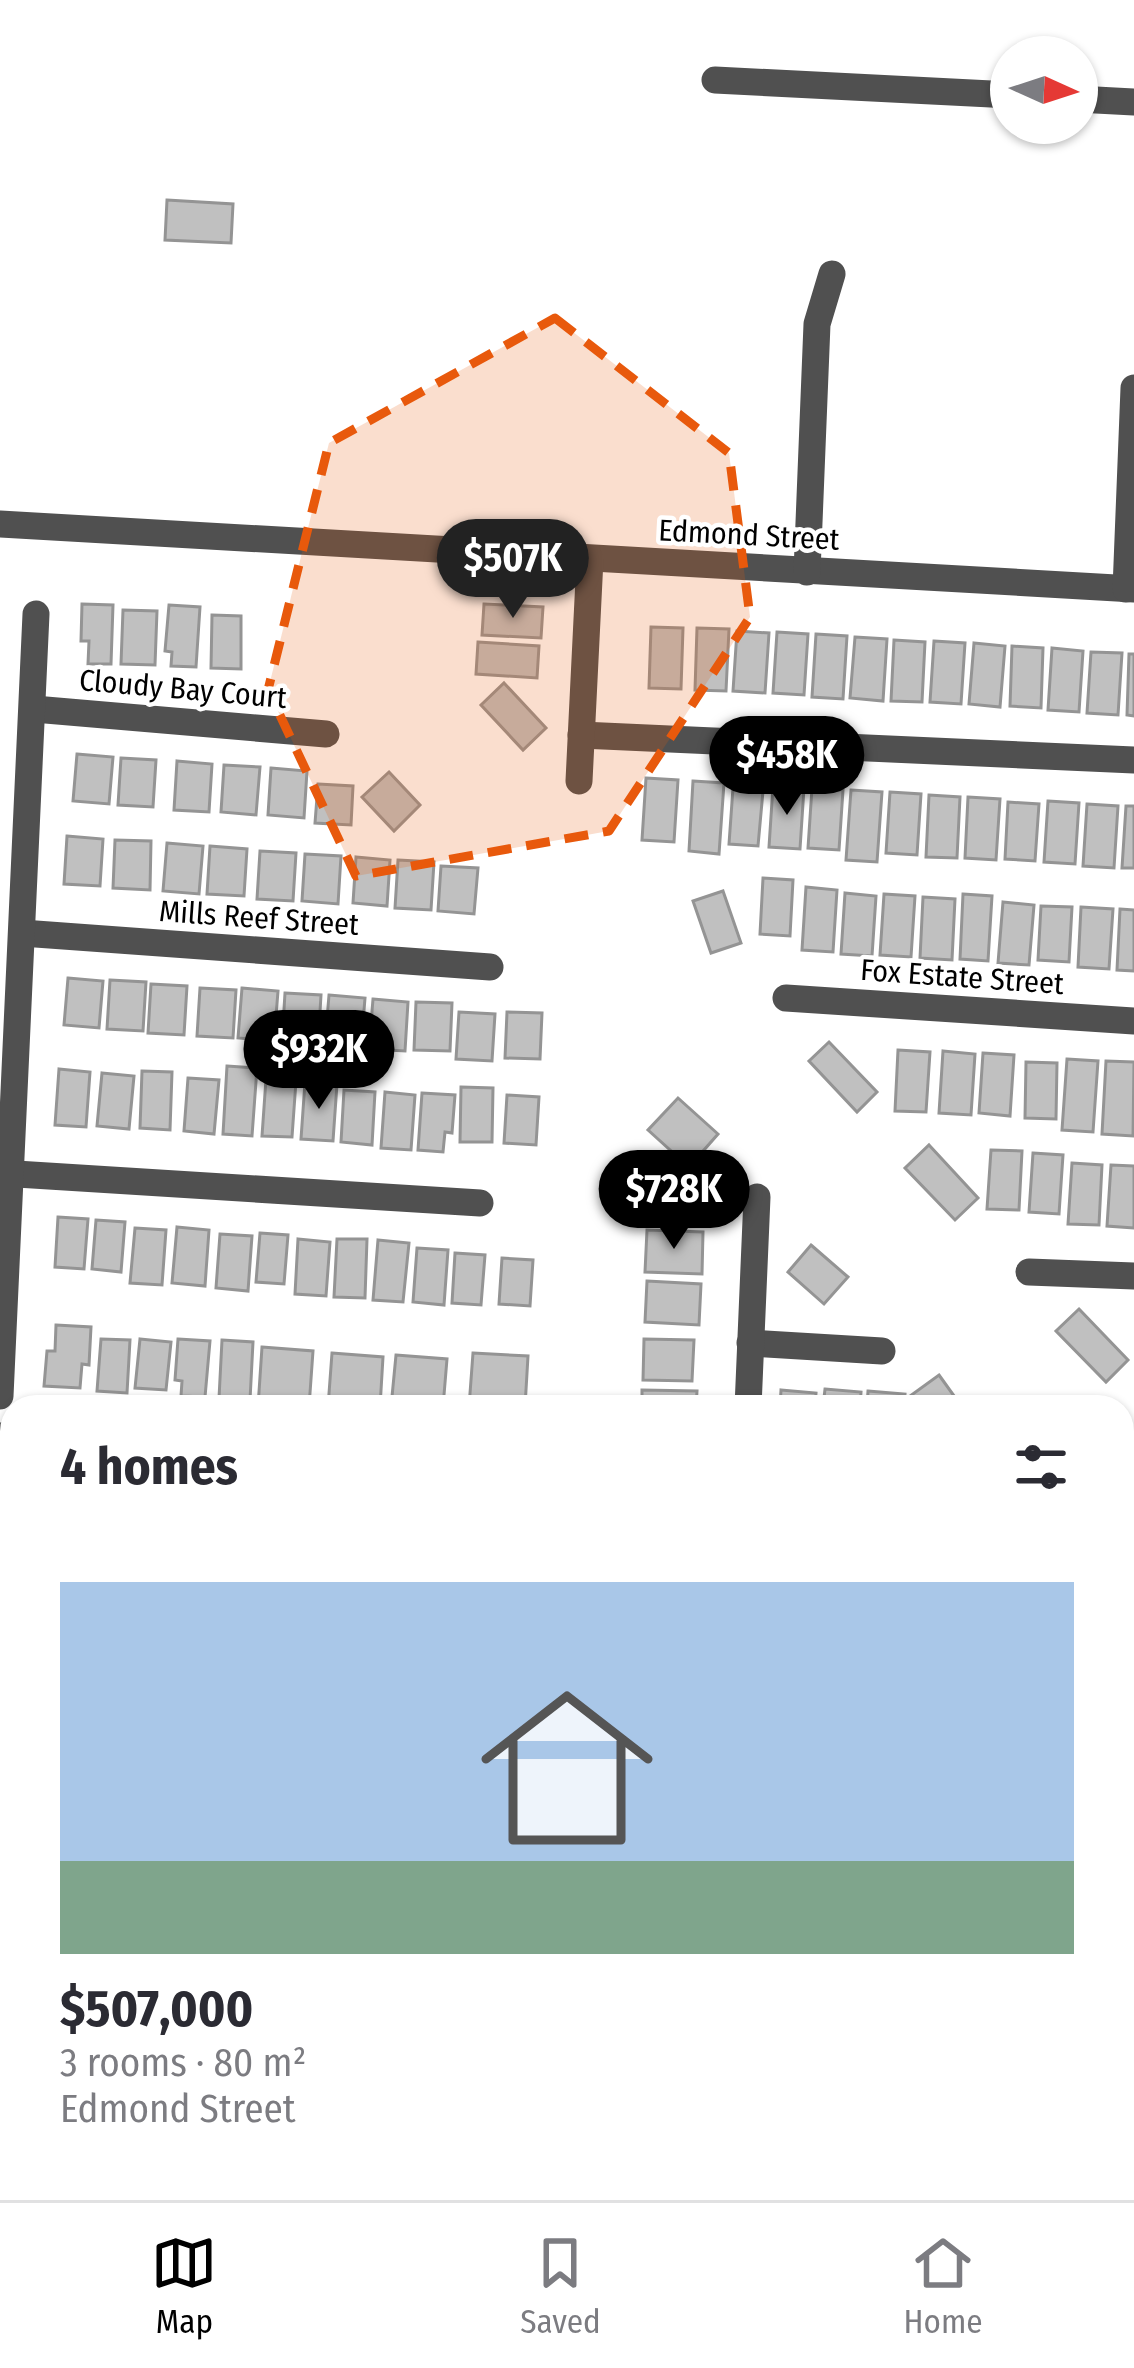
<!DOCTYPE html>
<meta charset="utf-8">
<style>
body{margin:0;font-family:"Fira Sans Condensed",sans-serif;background:#f2f2f3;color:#2b2b33;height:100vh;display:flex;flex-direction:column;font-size:45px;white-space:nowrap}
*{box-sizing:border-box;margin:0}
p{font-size:39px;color:#7c7c81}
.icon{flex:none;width:66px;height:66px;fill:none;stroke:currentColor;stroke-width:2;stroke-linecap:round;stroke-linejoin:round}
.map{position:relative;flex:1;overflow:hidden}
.details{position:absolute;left:0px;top:1395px;width:1134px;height:807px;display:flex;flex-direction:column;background:#fff;border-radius:36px 36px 0 0;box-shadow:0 3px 9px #0004}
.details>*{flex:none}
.needle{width:78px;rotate:93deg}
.tools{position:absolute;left:990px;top:36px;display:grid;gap:24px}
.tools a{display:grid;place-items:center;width:108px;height:108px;border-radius:50%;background:#fff;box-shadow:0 3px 9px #0004;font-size:60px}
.price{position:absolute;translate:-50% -102px;padding:0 27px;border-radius:42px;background:#000;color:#fff;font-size:39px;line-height:78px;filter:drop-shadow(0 3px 6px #0008)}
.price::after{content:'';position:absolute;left:50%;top:72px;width:36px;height:27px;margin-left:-18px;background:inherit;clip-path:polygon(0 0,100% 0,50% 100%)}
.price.on{background:#222;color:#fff}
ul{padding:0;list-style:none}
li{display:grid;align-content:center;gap:24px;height:636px;padding:0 60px}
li+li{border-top:3px solid #e1e1e2}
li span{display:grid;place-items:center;height:372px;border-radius:0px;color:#555}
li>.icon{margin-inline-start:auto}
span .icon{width:216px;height:216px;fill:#fffc;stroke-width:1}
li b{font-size:51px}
h2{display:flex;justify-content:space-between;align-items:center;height:144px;padding:0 60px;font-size:51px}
.tab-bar{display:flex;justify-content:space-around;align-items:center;height:168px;border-top:3px solid #e1e1e2;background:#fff;font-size:33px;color:#7c7c81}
.tab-bar a{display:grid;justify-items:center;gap:6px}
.tab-bar .on{color:#000}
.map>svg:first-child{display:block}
</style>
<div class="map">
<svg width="1134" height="2200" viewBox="0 0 1134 2200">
<rect width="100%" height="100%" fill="#fff"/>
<g fill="#c0c0c0" stroke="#949494" stroke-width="3">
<path d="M167 200 233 204 231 243 165 240Z"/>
<path d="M82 604 113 605 111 664H88L89 641H81Z"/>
<path d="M484 604 543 607 541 638 482 635Z"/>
<path d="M169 605 200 607 196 667 171 666 172 652 165 651Z"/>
<path d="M123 610 157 611 155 665 121 664Z"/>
<path d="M212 615 241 616V669L211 668Z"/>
<path d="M651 627 683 628 681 689 649 688Z"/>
<path d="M697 628 729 629 726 691 695 690Z"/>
<path d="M737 631 769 633 765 693 733 691Z"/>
<path d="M777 632 808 634 804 695 773 693Z"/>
<path d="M816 634 847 636 843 699 812 697Z"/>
<path d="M855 637 887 639 883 701 850 698Z"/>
<path d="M894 640 925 642 922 702 891 701Z"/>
<path d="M934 641 965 643 961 704 930 702Z"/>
<path d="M478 642 539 646 537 678 476 674Z"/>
<path d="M974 643 1005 646 1000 707 969 704Z"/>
<path d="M1012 646 1043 648 1041 708 1010 706Z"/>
<path d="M1052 648 1083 651 1079 712 1048 710Z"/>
<path d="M1091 652 1122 653 1118 715 1087 713Z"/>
<path d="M1129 654H1134V716L1127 715Z"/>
<path d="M504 683 546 728 523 750 481 705Z"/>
<path d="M77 754 113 757 109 804 73 801Z"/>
<path d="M121 758 156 760 153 807 118 805Z"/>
<path d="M177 761 212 764 209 812 174 810Z"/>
<path d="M224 765 260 767 256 815 221 812Z"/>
<path d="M271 768 307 771 304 818 268 815Z"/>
<path d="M389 772 420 805 394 831 362 797Z"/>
<path d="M646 778 678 780 674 842 642 840Z"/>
<path d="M693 781 724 783 719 854 689 851Z"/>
<path d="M318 784 353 786 351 825 315 823Z"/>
<path d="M773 786 804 788 800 849 769 847Z"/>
<path d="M733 788 763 791 758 846 729 844Z"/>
<path d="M812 788 843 790 839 850 808 848Z"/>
<path d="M851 790 882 792 877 862 846 860Z"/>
<path d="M890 792 921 794 917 855 886 853Z"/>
<path d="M929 795 960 797 957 858 926 857Z"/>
<path d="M968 797 1000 799 996 860 965 858Z"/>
<path d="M1048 801 1079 803 1075 864 1044 862Z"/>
<path d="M1008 802 1039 804 1035 861 1005 859Z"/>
<path d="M1087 804 1118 806 1114 868 1083 866Z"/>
<path d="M1126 806H1134V868H1122Z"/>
<path d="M67 836 103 839 100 886 64 884Z"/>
<path d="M115 840 151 841 150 890 113 888Z"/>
<path d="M167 843 203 846 199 894 163 891Z"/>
<path d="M210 846 247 849 244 896 207 894Z"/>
<path d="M260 851 296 853 293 901 257 899Z"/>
<path d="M305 854 341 856 338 904 302 901Z"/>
<path d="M356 857 390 860 387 906 353 903Z"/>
<path d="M398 860 434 862 431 910 395 908Z"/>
<path d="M441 866 478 868 474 914 438 911Z"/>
<path d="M763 878 793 880 790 936 760 934Z"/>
<path d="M806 887 837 890 833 952 802 950Z"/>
<path d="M723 891 741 943 711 953 693 901Z"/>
<path d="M845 893 876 896 872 956 841 954Z"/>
<path d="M884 894 915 896 911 957 880 955Z"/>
<path d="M963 894 992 896 988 961 960 959Z"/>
<path d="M923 897 955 899 952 960 920 958Z"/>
<path d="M1003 902 1034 905 1029 965 998 963Z"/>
<path d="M1041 906 1072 907 1069 962 1038 960Z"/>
<path d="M1081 907 1113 909 1109 969 1078 967Z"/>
<path d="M1120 909 1134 910V971L1117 970Z"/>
<path d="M68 978 103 981 99 1028 64 1025Z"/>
<path d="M110 980 146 982 143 1031 107 1029Z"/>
<path d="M151 984 187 986 184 1035 148 1033Z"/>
<path d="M200 988 236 990 233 1038 197 1036Z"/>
<path d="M242 988 278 991 274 1041 238 1038Z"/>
<path d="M285 993 321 995 318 1045 282 1042Z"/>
<path d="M329 995 365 998 361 1047 325 1044Z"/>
<path d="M373 999 408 1002 405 1051 369 1049Z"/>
<path d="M416 1002 452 1003 450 1051 414 1050Z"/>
<path d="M459 1012 495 1014 492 1061 456 1059Z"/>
<path d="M507 1012 542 1013 540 1059 505 1058Z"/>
<path d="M829 1042 877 1092 857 1112 809 1061Z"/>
<path d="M898 1050 930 1052 926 1112 895 1111Z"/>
<path d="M943 1051 975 1054 971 1115 939 1113Z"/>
<path d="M983 1053 1014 1055 1010 1116 979 1113Z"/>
<path d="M1067 1059 1098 1061 1093 1132 1062 1130Z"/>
<path d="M1106 1061 1134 1062 1133 1136 1102 1134Z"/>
<path d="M1026 1062 1057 1063 1056 1119 1025 1118Z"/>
<path d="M227 1066 257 1068 252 1136 223 1134Z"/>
<path d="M59 1069 90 1072 86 1127 55 1125Z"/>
<path d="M142 1071 172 1072 170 1130 140 1128Z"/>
<path d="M102 1073 134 1076 129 1129 97 1126Z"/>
<path d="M188 1078 219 1080 214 1134 184 1131Z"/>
<path d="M266 1079 296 1081 292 1137 262 1136Z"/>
<path d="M305 1082 337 1084 333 1141 301 1139Z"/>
<path d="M461 1087 493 1088 492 1142H460Z"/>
<path d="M344 1090 375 1092 372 1145 341 1142Z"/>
<path d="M385 1092 415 1095 411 1150 381 1148Z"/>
<path d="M422 1093 455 1095 452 1133 445 1132 443 1152 418 1150Z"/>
<path d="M507 1095 539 1097 536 1145 504 1143Z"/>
<path d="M678 1098 718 1134 689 1167 648 1130Z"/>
<path d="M929 1145 978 1198 955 1220 905 1168Z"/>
<path d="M991 1150 1022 1151 1019 1210 987 1209Z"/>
<path d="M1033 1153 1063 1155 1059 1214 1029 1212Z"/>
<path d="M1072 1163 1102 1165 1099 1225 1068 1224Z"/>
<path d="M1111 1165 1134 1166V1228L1107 1226Z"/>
<path d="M642 1179 706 1182 704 1222 640 1220Z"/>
<path d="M58 1217 88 1219 84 1269 55 1267Z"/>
<path d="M96 1220 125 1222 121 1272 92 1269Z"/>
<path d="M177 1227 209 1230 205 1286 172 1283Z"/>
<path d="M135 1228 166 1230 162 1285 130 1283Z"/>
<path d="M647 1230 703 1232 702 1274 645 1272Z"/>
<path d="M260 1233 288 1235 284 1284 256 1282Z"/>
<path d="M220 1234 252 1236 248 1291 216 1288Z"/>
<path d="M298 1239 330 1242 326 1296 295 1294Z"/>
<path d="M337 1239H367L365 1298 334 1297Z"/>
<path d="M378 1240 409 1243 403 1302 373 1300Z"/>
<path d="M811 1245 848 1277 824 1304 788 1272Z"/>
<path d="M417 1248 448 1250 444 1305 413 1302Z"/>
<path d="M455 1253 485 1255 481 1305 452 1303Z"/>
<path d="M502 1258 533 1260 530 1306 499 1304Z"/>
<path d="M647 1281 701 1284 699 1325 645 1322Z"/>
<path d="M1079 1309 1128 1360 1106 1382 1056 1331Z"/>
<path d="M56 1325 91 1327 89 1365 82 1364 80 1388 44 1386 47 1351H55Z"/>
<path d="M101 1339 130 1340 127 1393 97 1391Z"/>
<path d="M140 1339 171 1342 166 1390 135 1388Z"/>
<path d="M178 1339 210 1341 205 1397 181 1396 182 1381 175 1380Z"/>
<path d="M644 1339 694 1340 692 1381 643 1380Z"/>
<path d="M222 1340 253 1342 250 1400 219 1398Z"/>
<path d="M262 1347 313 1351 309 1407H258Z"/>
<path d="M332 1353 383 1357 380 1407H328Z"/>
<path d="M473 1353 528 1356 525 1407H469Z"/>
<path d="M396 1355 447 1359 443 1407H391Z"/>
<path d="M939 1375 962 1407H918L910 1396Z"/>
<path d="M825 1389 861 1392 860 1407H823Z"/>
<path d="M642 1390 697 1391 696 1407H642Z"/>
<path d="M781 1390 816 1393 815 1407H780Z"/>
<path d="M868 1391 905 1394 904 1407H867Z"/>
<path d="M1134 1661V1703L1122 1704V1662Z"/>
<path d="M1122 1725H1130L1126 1783H1122Z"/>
<path d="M1122 1877 1134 1878V1932L1122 1931Z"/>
</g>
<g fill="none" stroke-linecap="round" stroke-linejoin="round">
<g stroke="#505050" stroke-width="27">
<path d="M715 80 1011 95"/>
<path d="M1077 99 1134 102"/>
<path d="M0 524 1134 589"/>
<path d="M807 572 817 324 832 274"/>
<path d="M1126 589 1134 388"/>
<path d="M34 709 326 734"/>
<path d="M581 735 1134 760"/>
<path d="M579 781 590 559"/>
<path d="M22 933 490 967"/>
<path d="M786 998 1134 1021"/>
<path d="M0 1173 480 1203"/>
<path d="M1029 1272 1134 1276"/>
<path d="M750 1343 882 1351"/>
<path d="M0 1396 36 614"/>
<path d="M748 1407 757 1197"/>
<path d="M0 1436 12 1437"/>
<path d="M0 1713 12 1714"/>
<path d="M1122 1831 1134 1832"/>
<path d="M0 2161 12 2162"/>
<path d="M35 2200V2190"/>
<path d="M566 2200V2190"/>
</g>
<g stroke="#000" stroke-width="30">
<path d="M0 1911 12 1912"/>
<path d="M0 1982 12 1983"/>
<path d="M1122 1993 1134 1994"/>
<path d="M1122 2056H1134"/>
</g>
</g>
<path fill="#e8590c" fill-opacity="0.2" stroke="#e8590c" stroke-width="9" stroke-dasharray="24 15" stroke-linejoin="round" d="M555 318 729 453 750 617 609 831 356 876 268 690 329 443Z"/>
<g text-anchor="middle" stroke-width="9" stroke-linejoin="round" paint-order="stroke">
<g font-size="30" fill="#000" stroke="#fff">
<text transform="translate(749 535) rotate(3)" y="10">Edmond Street</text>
<text transform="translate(183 689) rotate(5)" y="10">Cloudy Bay Court</text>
<text transform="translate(259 918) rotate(4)" y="10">Mills Reef Street</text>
<text transform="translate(962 977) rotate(4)" y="10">Fox Estate Street</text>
</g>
</g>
</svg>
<div class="tools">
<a><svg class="needle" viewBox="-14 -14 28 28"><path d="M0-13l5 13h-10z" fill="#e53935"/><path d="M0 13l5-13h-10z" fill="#7c7c81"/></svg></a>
</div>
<b class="price on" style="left:513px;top:621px">$507K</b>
<b class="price" style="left:787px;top:818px">$458K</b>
<b class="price" style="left:319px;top:1112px">$932K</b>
<b class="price" style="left:674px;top:1252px">$728K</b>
<section class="details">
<h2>4 homes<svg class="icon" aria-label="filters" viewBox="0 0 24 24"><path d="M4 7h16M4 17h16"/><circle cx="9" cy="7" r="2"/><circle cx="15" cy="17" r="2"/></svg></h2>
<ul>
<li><span style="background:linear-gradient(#a9c7e8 75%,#7fa58c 0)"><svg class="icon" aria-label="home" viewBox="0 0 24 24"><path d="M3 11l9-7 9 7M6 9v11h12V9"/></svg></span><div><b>$507,000</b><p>3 rooms · 80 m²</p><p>Edmond Street</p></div></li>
</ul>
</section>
</div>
<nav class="tab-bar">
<a class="on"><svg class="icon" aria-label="map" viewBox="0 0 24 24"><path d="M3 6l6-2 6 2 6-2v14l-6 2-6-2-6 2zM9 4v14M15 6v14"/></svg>Map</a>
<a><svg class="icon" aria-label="saved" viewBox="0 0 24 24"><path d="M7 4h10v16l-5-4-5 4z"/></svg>Saved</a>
<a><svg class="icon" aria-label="home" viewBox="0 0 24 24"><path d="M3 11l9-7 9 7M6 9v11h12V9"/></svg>Home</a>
</nav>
